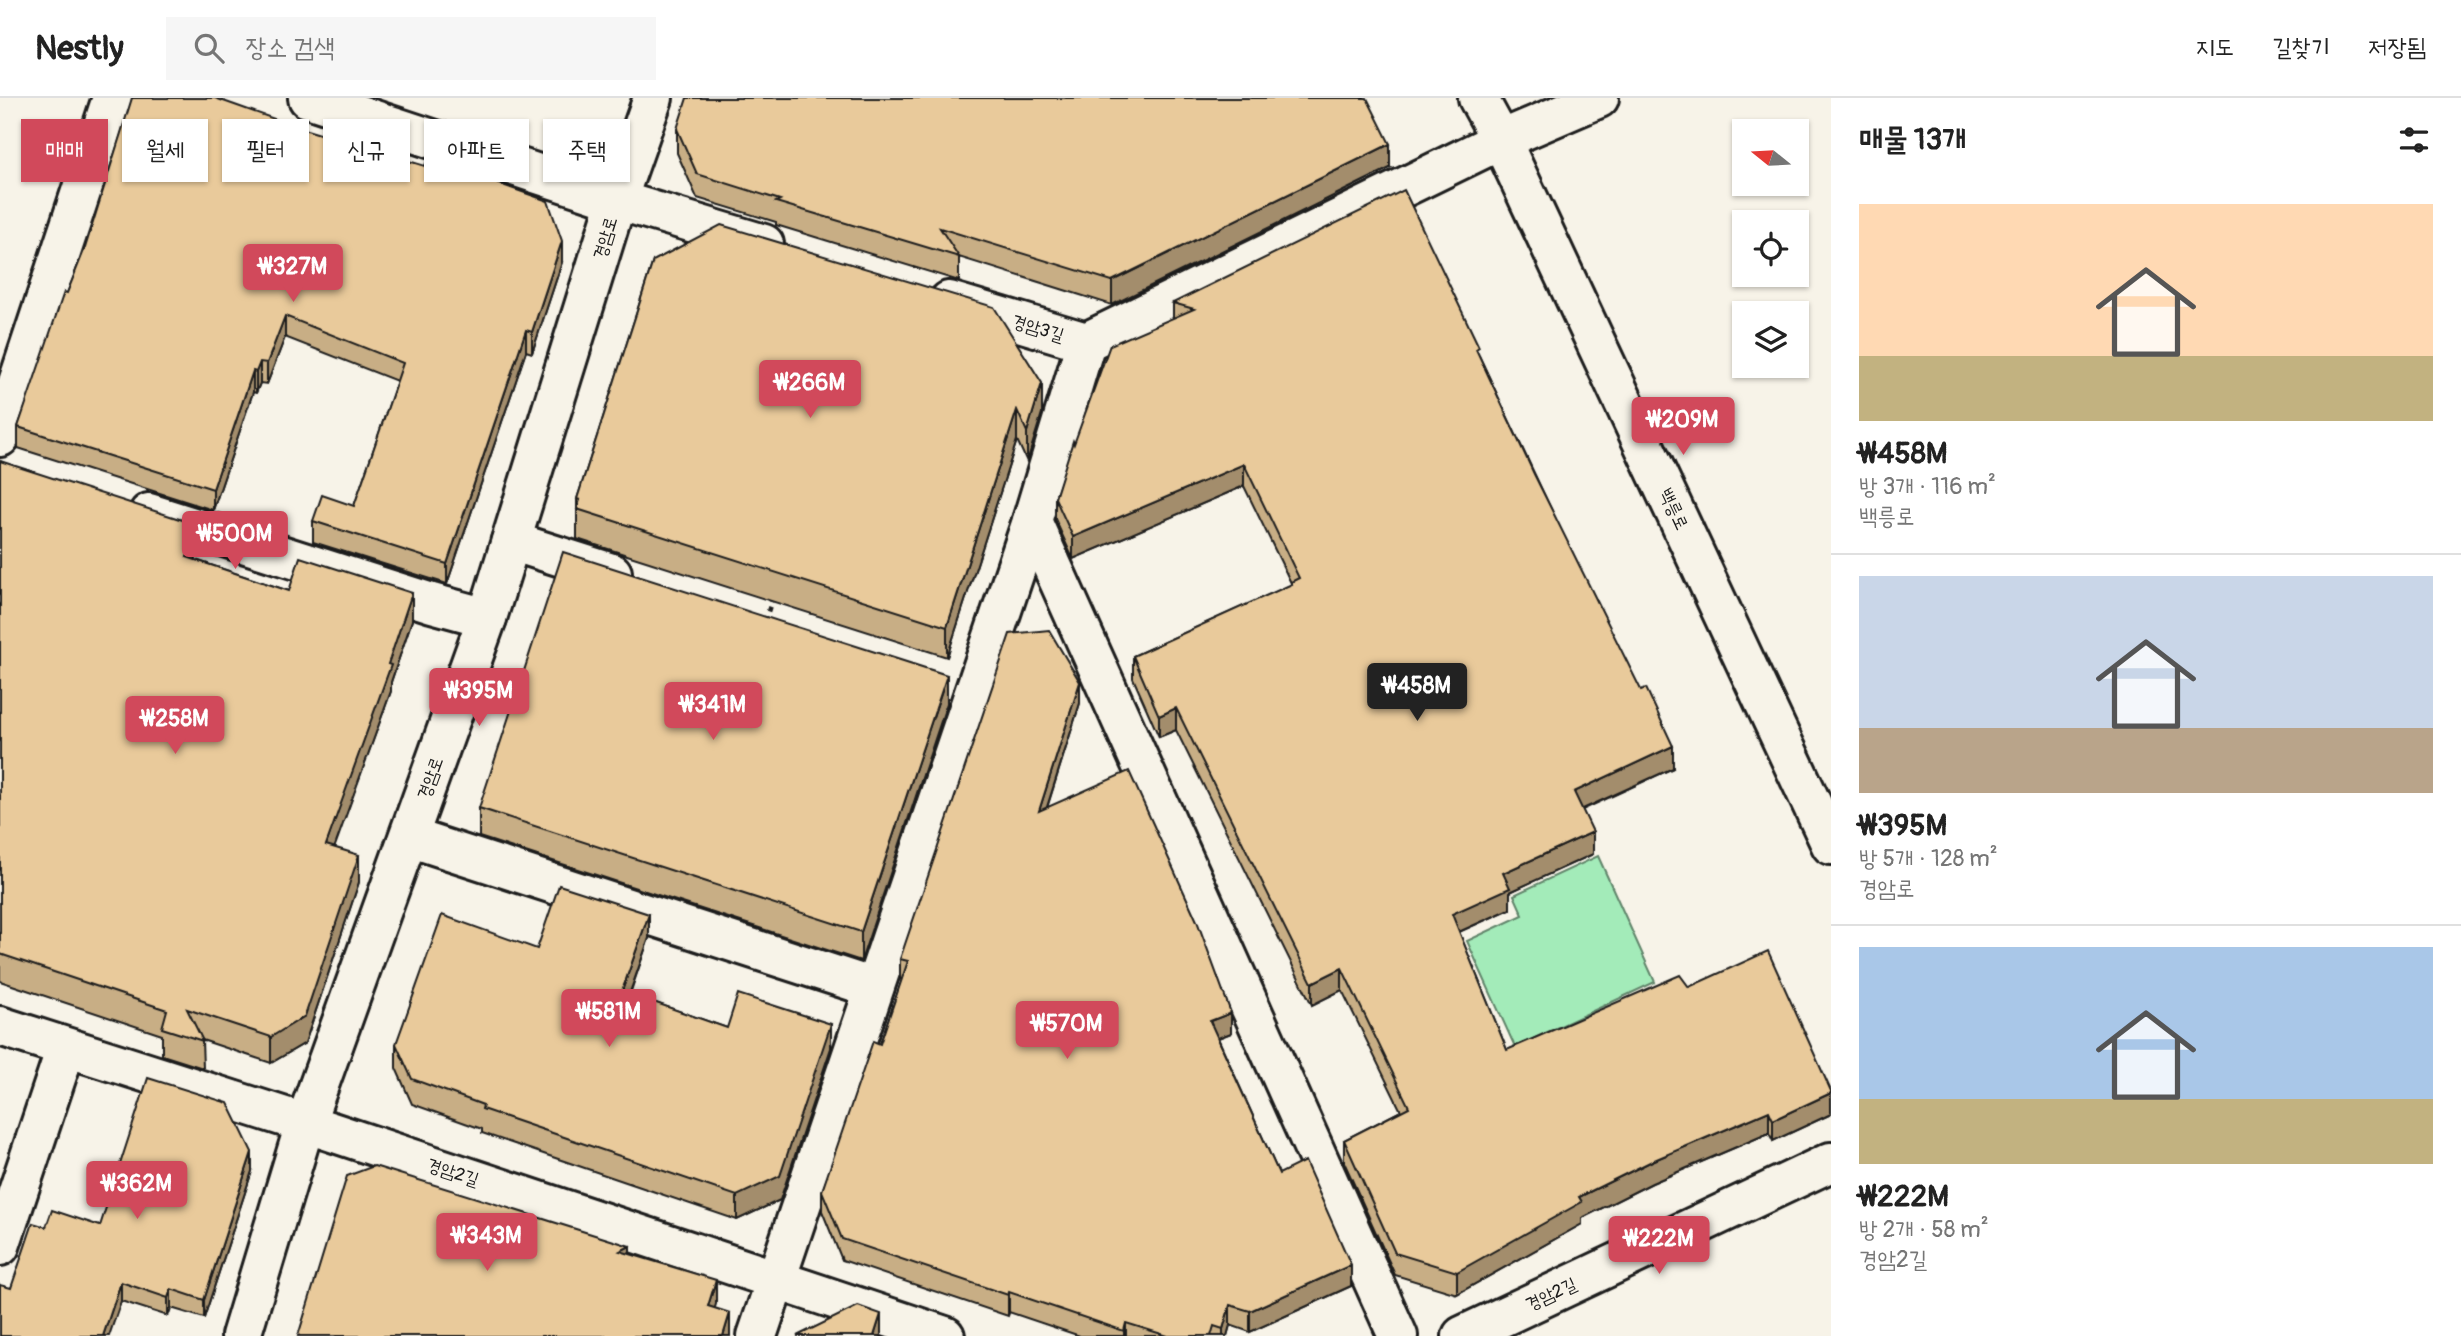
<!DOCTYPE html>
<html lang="ko">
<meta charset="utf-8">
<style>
body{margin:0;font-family:Pangolin,"Poor Story",sans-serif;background:#f6f6f6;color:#222;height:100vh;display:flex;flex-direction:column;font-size:26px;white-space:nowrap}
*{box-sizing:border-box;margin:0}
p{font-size:23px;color:#767676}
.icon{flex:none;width:38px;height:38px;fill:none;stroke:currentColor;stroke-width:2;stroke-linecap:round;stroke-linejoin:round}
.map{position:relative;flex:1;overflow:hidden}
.details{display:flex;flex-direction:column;background:#fff;width:630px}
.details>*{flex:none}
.guide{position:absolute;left:21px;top:21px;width:665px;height:63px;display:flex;gap:14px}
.needle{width:46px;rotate:288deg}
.controls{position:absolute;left:1732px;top:21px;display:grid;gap:14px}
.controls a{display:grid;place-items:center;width:77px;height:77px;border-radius:0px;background:#fff;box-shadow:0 2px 5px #0004;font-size:35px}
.price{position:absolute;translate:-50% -60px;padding:0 16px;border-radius:7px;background:#d1495b;color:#fff;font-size:23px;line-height:46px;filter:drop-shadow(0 2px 4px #0008)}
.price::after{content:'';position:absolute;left:50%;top:42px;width:21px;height:16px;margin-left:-10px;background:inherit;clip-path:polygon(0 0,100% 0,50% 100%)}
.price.active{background:#222;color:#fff}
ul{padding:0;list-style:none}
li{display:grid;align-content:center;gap:14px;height:371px;padding:0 28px}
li+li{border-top:2px solid #e0e0e0}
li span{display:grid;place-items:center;height:217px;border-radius:0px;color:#555}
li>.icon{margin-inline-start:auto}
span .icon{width:126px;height:126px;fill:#fffc;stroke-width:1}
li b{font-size:30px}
h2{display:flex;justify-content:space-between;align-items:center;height:84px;padding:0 28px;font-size:30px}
.pill{padding:0 24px;border-radius:0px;background:#fff;box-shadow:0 2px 5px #0004;font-size:24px;line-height:63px}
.pill.active{background:#d1495b;color:#fff}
header{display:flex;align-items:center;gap:42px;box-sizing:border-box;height:98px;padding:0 35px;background:#fff;border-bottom:2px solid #e0e0e0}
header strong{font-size:33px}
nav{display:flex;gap:38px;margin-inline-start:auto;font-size:24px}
.search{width:490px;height:63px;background:#f6f6f6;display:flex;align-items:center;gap:18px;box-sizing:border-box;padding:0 24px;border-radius:0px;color:#767676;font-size:26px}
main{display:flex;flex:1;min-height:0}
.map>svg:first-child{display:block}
</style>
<header>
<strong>Nestly</strong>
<div class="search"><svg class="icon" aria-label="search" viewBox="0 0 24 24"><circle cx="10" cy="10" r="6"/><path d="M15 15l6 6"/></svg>장소 검색</div>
<nav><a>지도</a><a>길찾기</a><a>저장됨</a></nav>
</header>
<main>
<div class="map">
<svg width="1831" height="1238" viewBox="0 0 1831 1238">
<rect width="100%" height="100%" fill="#f7f3e8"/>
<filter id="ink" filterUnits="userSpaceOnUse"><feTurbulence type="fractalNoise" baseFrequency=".0143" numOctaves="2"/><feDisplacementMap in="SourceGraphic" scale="14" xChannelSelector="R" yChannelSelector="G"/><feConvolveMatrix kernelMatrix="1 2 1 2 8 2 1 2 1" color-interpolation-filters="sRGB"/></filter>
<g filter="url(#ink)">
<path fill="#a3ebb9" stroke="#60846a" stroke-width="2" d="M1598 758 1655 884 1515 949 1467 843 1523 817 1514 797Z"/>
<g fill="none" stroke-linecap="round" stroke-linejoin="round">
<g stroke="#1c1c1c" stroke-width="44">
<g id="minor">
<path d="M308 0 617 102 764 146"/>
<path d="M1478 0 1501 42 1831 747"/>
<path d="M949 203 1086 244 1501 42 1599 0"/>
<path d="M1086 244 1032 423 1398 1238"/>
<path d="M0 339 112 0"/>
<path d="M149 415 432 505 487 520"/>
<path d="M511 443 612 475"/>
<path d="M409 739 874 890"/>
<path d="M0 928 329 1033 945 1238"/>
<path d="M0 1148 66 950"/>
<path d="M241 1238 305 1026 487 520 617 102 653 0"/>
<path d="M757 1238 1032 423"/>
<path d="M1462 1238 1831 1064"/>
</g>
</g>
<path stroke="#1c1c1c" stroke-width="4.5" stroke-dasharray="5 5" stroke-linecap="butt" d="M765 523 773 498"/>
<use href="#minor" stroke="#f7f3e8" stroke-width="38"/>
</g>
<g fill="#c8ae85" stroke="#1c1c1c" stroke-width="2">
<path d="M677 31 1390 70 1112 207 959 159V183L776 127V124L697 100 677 55Z"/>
<path d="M85 150 562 164 532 255 526 253 447 486 313 444V423L354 408 397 283 285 239 267 286 260 285 256 295 253 294 213 412 18 350V329L67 195Z"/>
<path d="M653 163 1042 315 1027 364 1017 342 947 559 577 441V401Z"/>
<path d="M1173 205 1479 258 1673 670 1582 712 1593 756 1510 794V811L1459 834 1507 952 1689 889 1831 993V1016L1773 1043 1769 1035 1652 1085 1582 1120V1126L1457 1196 1395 1177 1344 1064V1042L1401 1013 1342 892 1312 907 1176 632 1159 639 1133 580V558L1291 487V485L1244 388 1073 461 1055 421V400L1074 346 1173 220Z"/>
<path d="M0 363 198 453 195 462 289 493 412 522 391 584V593L334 749 359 784 305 945 271 965 202 942 203 970 162 957V937L0 883Z"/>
<path d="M947 605 861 863 479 739V710Z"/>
<path d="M1080 605 1047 710 1231 935 1218 940 1279 1076 1351 1188 1250 1234 1230 1227 1227 1238H1080L1009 1214 1008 1218 842 1162 822 1113V1093L880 946 902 882 900 881V861Z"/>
<path d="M649 840 630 896 727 930 831 950 780 1102 737 1122 482 1035V1031L412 1006 396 970V946L537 851Z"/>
<path d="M252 1073 204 1220 171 1210 168 1218 121 1203 11 1190 46 1129 100 1128Z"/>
</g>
<g fill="#a38d6c" stroke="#1c1c1c" stroke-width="2">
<path d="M1390 46V70L1112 207V183Z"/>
<path d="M562 143V164L532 255V234Z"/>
<path d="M285 218V239L267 286V265Z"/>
<path d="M526 232V253L447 486V466Z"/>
<path d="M260 264V285L256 295V274Z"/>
<path d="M253 273V294L213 412V391Z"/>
<path d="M1042 285V315L1027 364V334Z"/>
<path d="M1017 312V342L947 559V529Z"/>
<path d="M1244 366V388L1073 461V439Z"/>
<path d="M198 427V453L187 486V459Z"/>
<path d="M412 495V522L391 584V593L326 773V747Z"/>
<path d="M947 577V605L861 863V834Z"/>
<path d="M1080 584V605L1039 734V713Z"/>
<path d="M1176 610V632L1159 639V618Z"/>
<path d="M1673 648V670L1574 715V694Z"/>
<path d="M1593 734V756L1510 794V811L1452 837V816L1503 775Z"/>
<path d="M359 757V784L305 945 271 965V939Z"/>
<path d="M649 816V840L622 917V893Z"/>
<path d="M1342 870V892L1312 907V885Z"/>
<path d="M1231 915V935L1210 943V923Z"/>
<path d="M831 926V950L780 1102 737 1122V1098Z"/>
<path d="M1831 995V1016L1773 1043V1022Z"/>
<path d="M1769 1013V1035L1652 1085 1582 1120V1126L1457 1196V1174L1579 1099 1652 1063Z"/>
<path d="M252 1054V1073L204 1220V1202Z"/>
<path d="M630 1148V1172L620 1153Z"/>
<path d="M1351 1167V1188L1250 1234V1213Z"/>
<path d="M716 1182V1206L708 1232V1208Z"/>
<path d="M121 1184V1203L109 1238H103Z"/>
<path d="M171 1191V1210L168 1218V1200Z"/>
<path d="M1009 1194V1214L1008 1218V1197Z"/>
<path d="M1230 1207V1227L1227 1238H1223V1231Z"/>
<path d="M730 1215V1238H723Z"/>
<path d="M881 1216V1238H874Z"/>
<path d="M1126 1225V1238H1124V1233Z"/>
</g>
<g fill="#e9ca9b" stroke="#1c1c1c" stroke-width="2">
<path d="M132 0H215L297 29 425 68 428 61 548 103 562 143 532 234 526 232 447 466 313 423 322 397 354 408 403 265 285 218 267 265 260 264 256 274 253 273 213 391 18 329 64 194 67 195 85 150Z"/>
<path d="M687 0H1367L1390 46 1112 183 940 130 959 159 776 104 780 102 697 76 677 31Z"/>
<path d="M1404 92 1479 249 1476 251 1534 376 1641 592 1646 590 1673 648 1574 694 1593 734 1503 775 1510 790 1452 816 1507 952 1680 877 1689 889 1768 853 1831 993V995L1773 1022 1769 1013 1652 1063 1579 1099 1582 1104 1457 1174 1395 1155 1344 1042 1409 1009 1342 870 1312 885 1176 610 1159 618 1133 558 1292 486 1291 484 1299 480 1244 366 1073 439 1055 400 1073 343 1074 346 1110 247 1194 211 1173 205Z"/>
<path d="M721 127 994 209 1042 285 1027 334 1017 312 947 529 577 411 580 402 577 401 653 163Z"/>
<path d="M0 363 198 427 187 459 289 493 300 459 412 495 388 566 391 567 326 747 359 757 305 918 271 939 187 911 203 943 162 930 167 912 0 856Z"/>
<path d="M563 454 947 577 861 834 479 710Z"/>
<path d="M1049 532 1080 584 1039 713 1129 673 1197 823 1231 915 1210 923 1279 1076 1305 1063 1351 1167 1250 1213 1230 1207 1223 1231 1214 1228 1211 1238H1168L1126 1225 1124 1233 1009 1194 1008 1197 842 1141 822 1093 873 943 880 946 908 863 900 861 1010 536Z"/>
<path d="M559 787 649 816 622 893 727 930 738 896 831 926 780 1078 737 1098 482 1011 483 1007 412 981 396 946 442 817 537 851Z"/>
<path d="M148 980 228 1005 252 1054 204 1202 171 1191 168 1200 121 1184 103 1238H0V1187L11 1190 33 1125 46 1129 52 1112 100 1128Z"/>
<path d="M374 1068 630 1148 620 1153 716 1182 708 1208 730 1215 723 1238H298L347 1078Z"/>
<path d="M858 1208 881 1216 874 1238H797Z"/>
</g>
</g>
<g text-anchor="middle" stroke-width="6" stroke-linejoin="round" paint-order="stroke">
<g font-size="18" fill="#1c1c1c" stroke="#f7f3e8">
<text transform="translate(605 140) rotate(-73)" y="6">경암로</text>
<text transform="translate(1038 230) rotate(17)" y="6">경암3길</text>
<text transform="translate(1674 411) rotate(65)" y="6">백릉로</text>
<text transform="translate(430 680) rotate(-70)" y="6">경암로</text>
<text transform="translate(453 1074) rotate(18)" y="6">경암2길</text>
<text transform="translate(1551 1196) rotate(-25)" y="6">경암2길</text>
</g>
</g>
</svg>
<div class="controls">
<a><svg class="needle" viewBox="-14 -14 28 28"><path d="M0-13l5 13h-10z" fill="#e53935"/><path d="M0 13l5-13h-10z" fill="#767676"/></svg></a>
<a><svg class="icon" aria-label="locate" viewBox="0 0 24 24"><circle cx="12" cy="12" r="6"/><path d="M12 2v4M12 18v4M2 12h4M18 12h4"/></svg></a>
<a><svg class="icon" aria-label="layers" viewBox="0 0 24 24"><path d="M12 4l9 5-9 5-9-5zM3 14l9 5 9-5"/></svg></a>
</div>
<b class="price" style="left:293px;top:206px">₩327M</b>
<b class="price" style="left:810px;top:322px">₩266M</b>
<b class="price" style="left:1683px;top:359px">₩209M</b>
<b class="price" style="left:235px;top:473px">₩500M</b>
<b class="price active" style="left:1417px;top:625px">₩458M</b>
<b class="price" style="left:479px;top:630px">₩395M</b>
<b class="price" style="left:713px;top:644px">₩341M</b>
<b class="price" style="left:175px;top:658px">₩258M</b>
<b class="price" style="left:609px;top:951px">₩581M</b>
<b class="price" style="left:1067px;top:963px">₩570M</b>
<b class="price" style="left:137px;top:1123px">₩362M</b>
<b class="price" style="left:487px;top:1175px">₩343M</b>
<b class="price" style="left:1659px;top:1178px">₩222M</b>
<div class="guide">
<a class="pill active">매매</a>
<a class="pill">월세</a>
<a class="pill">필터</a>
<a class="pill">신규</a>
<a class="pill">아파트</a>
<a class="pill">주택</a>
</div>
</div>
<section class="details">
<h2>매물 13개<svg class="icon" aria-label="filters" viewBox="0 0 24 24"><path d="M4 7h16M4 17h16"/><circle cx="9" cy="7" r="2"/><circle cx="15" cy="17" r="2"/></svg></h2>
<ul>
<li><span style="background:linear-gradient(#ffd9b3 70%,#c2b280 0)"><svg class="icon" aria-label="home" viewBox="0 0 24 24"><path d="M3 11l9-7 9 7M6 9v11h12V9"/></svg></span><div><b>₩458M</b><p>방 3개 · 116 m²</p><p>백릉로</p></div></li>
<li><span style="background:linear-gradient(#c9d6e8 70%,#b9a48a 0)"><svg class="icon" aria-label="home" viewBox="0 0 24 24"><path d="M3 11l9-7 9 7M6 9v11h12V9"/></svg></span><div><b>₩395M</b><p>방 5개 · 128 m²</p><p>경암로</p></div></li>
<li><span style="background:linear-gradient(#a9c7e8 70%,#c2b280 0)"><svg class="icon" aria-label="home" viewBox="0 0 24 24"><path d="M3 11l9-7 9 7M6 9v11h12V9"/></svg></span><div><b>₩222M</b><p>방 2개 · 58 m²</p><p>경암2길</p></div></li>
</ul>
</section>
</main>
